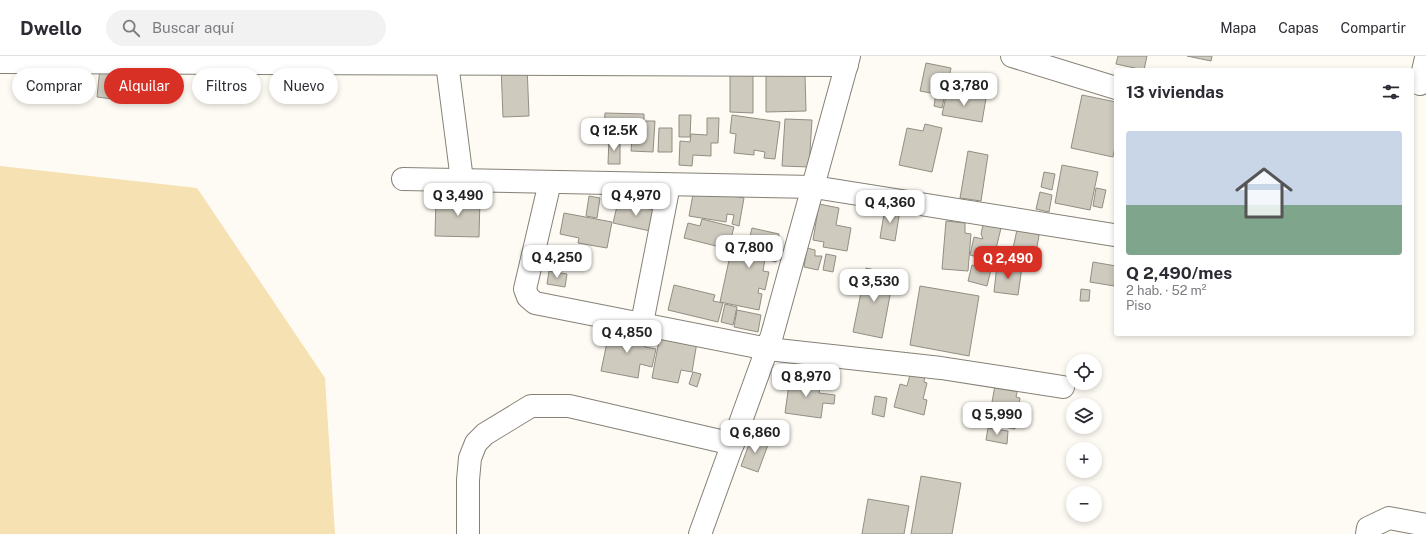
<!DOCTYPE html>
<html lang="es">
<meta charset="utf-8">
<style>
body{margin:0;font-family:"Public Sans",sans-serif;background:#f2f2f3;color:#2b2b33;height:100vh;display:flex;flex-direction:column;font-size:15px;white-space:nowrap}
*{box-sizing:border-box;margin:0}
p{font-size:13px;color:#7c7c81}
.icon{flex:none;width:22px;height:22px;fill:none;stroke:currentColor;stroke-width:2;stroke-linecap:round;stroke-linejoin:round}
.map{position:relative;flex:1;overflow:hidden}
.drawer{position:absolute;left:1114px;top:12px;width:300px;height:268px;display:flex;flex-direction:column;background:#fff;border-radius:4px;box-shadow:0 2px 6px #0003}
.drawer>*{flex:none}
.top-card{position:absolute;left:12px;top:12px;width:380px;height:36px;display:flex;gap:8px}
.controls{position:absolute;left:1066px;top:298px;display:grid;gap:8px}
.controls a{display:grid;place-items:center;width:36px;height:36px;border-radius:50%;background:#fff;box-shadow:0 2px 6px #0003;font-size:20px}
.price{position:absolute;translate:-50% -34px;padding:0 9px;border-radius:8px;background:#fff;color:#222;font-size:13px;line-height:26px;filter:drop-shadow(0 1px 2px #0008)}
.price::after{content:'';position:absolute;left:50%;top:24px;width:12px;height:9px;margin-left:-6px;background:inherit;clip-path:polygon(0 0,100% 0,50% 100%)}
.price.on{background:#d93025;color:#fff}
ul{padding:0;list-style:none}
li{display:grid;align-content:center;gap:8px;height:212px;padding:0 12px}
li span{display:grid;place-items:center;height:124px;border-radius:4px;color:#555}
li>.icon{margin-inline-start:auto}
span .icon{width:72px;height:72px;fill:#fffc;stroke-width:1}
li b{font-size:17px}
h2{display:flex;justify-content:space-between;align-items:center;height:48px;padding:0 12px;font-size:17px}
.tag{padding:0 14px;border-radius:18px;background:#fff;box-shadow:0 2px 6px #0003;font-size:14px;line-height:36px}
.tag.on{background:#d93025;color:#fff}
header{display:flex;align-items:center;gap:24px;box-sizing:border-box;height:56px;padding:0 20px;background:#fff;border-bottom:1px solid #e1e1e2}
header strong{font-size:19px}
nav{display:flex;gap:22px;margin-inline-start:auto;font-size:14px}
.search{width:280px;height:36px;background:#f2f2f3;display:flex;align-items:center;gap:10px;box-sizing:border-box;padding:0 14px;border-radius:22px;color:#7c7c81;font-size:15px}
.map>svg:first-child{display:block}
</style>
<header>
<strong>Dwello</strong>
<div class="search"><svg class="icon" aria-label="search" viewBox="0 0 24 24"><circle cx="10" cy="10" r="6"/><path d="M15 15l6 6"/></svg>Buscar aquí</div>
<nav><a>Mapa</a><a>Capas</a><a>Compartir</a></nav>
</header>
<div class="map">
<svg width="1426" height="478" viewBox="0 0 1426 478">
<rect width="100%" height="100%" fill="#fefbf4"/>
<path fill="#f5e1b2" d="M0 110 197 132 325 322 335 478H0Z"/>
<g fill="#cecabe" stroke="#928e83">
<path d="M1118 0H1147L1144 14 1116 8Z"/>
<path d="M1187 0H1212L1211 5Z"/>
<path d="M926 7 951 12 942 52 934 50 936 38 920 35Z"/>
<path d="M527 9 529 60 503 61 501 10Z"/>
<path d="M100 12 115 14 112 43 97 41Z"/>
<path d="M730 12H753V57L730 56Z"/>
<path d="M766 19H805L806 55 766 56Z"/>
<path d="M947 35 986 42 982 66 942 59Z"/>
<path d="M1082 39 1116 46V85L1113 101 1071 92Z"/>
<path d="M605 57 644 58V65H655L653 96 631 95 632 83H640V78L629 77V83L621 82V78H604Z"/>
<path d="M679 59H691L690 81H679Z"/>
<path d="M732 59 780 66 775 103 764 102 765 96 754 94V99L734 97 736 78 730 77Z"/>
<path d="M707 62H719L718 87H711V100L693 99 692 110 679 109 680 85 690 86 691 78 707 79Z"/>
<path d="M785 63 812 64 809 111 782 110Z"/>
<path d="M925 68 942 72 932 116 899 109 907 72 923 75Z"/>
<path d="M659 72H672V96H658Z"/>
<path d="M609 83H620V108H608Z"/>
<path d="M968 95 988 99 981 145 960 142Z"/>
<path d="M1062 109 1098 116 1090 154 1055 147Z"/>
<path d="M1044 116 1055 118 1052 134 1041 131Z"/>
<path d="M613 131 662 138 661 149 611 141Z"/>
<path d="M1096 132 1106 134 1102 152 1093 150Z"/>
<path d="M694 133 744 142 739 170 732 168 734 159 727 158 726 166 689 160Z"/>
<path d="M1040 136 1052 139 1049 156 1036 153Z"/>
<path d="M589 140 600 142 597 162 586 160Z"/>
<path d="M436 141 480 142 479 181 435 180Z"/>
<path d="M618 146 659 155 655 176 613 167Z"/>
<path d="M819 148 839 152 836 169 851 172 847 195 823 191 824 186 813 184Z"/>
<path d="M885 152 900 154 895 185 880 182Z"/>
<path d="M564 157 612 166 607 192 578 187 579 182 560 178Z"/>
<path d="M702 163 734 171 728 193 684 182 688 167 700 170Z"/>
<path d="M984 164 1002 168 987 230 968 225 972 209 981 211 984 203 970 199 974 181 983 183 981 178Z"/>
<path d="M946 165 965 167V177L971 178 968 215 942 213Z"/>
<path d="M1018 169 1040 174 1035 202 1012 197Z"/>
<path d="M752 172 779 178 776 206 765 203 763 215 769 216 765 234 759 232 758 237 762 238 759 254 720 246 734 181 749 184Z"/>
<path d="M807 192 815 194V200H822L818 214 804 211Z"/>
<path d="M826 198 836 200 833 216 823 214Z"/>
<path d="M1093 206 1116 210 1114 230 1090 226Z"/>
<path d="M997 209 1022 211 1018 239 994 236Z"/>
<path d="M866 212 894 218 882 282 853 276Z"/>
<path d="M549 215 567 218 565 231 547 228Z"/>
<path d="M674 229 715 239 713 245 723 247 718 266 668 254Z"/>
<path d="M920 230 979 240 969 300 910 289Z"/>
<path d="M1081 233 1090 234 1089 245H1080Z"/>
<path d="M725 248 737 251 733 269 721 266Z"/>
<path d="M737 254 761 259 758 276 734 271Z"/>
<path d="M610 272 647 280 645 291 656 293 652 311 640 308 638 322 601 315Z"/>
<path d="M660 279 697 286 692 316 681 314 678 327 652 322Z"/>
<path d="M911 315 925 319 924 326 927 327 923 343 927 344 924 359 894 351 900 328 907 330Z"/>
<path d="M693 316 701 318 697 331 689 328Z"/>
<path d="M790 321 821 325 819 337 835 339 834 348 823 347 821 362 785 357Z"/>
<path d="M996 324 1019 328 1016 341 1020 342 1015 373 988 368Z"/>
<path d="M875 340 887 342 884 361 872 358Z"/>
<path d="M988 372 1008 375 1007 388 986 384Z"/>
<path d="M752 380 769 386 758 416 741 410Z"/>
<path d="M921 420 961 427 952 478H911Z"/>
<path d="M868 443 909 450 904 478H862Z"/>
</g>
<g fill="none" stroke-linecap="round" stroke-linejoin="round">
<g stroke="#858177" stroke-width="24">
<g id="minor">
<path d="M1012 0 1116 32"/>
<path d="M0 6 847 9"/>
<path d="M447 7 462 124"/>
<path d="M1420 28 1426 2"/>
<path d="M403 123 814 131 1114 179"/>
<path d="M550 126 525 233 528 241 535 247 768 293 941 312 1063 331"/>
<path d="M642 267 669 129"/>
<path d="M468 478V424L470 402 476 387 485 378 531 350H569L733 388"/>
<path d="M700 478 772 279 849 0"/>
<path d="M1367 478 1368 472 1389 462 1426 469"/>
</g>
</g>
<use href="#minor" stroke="#fff" stroke-width="22"/>
</g>
</svg>
<div class="controls">
<a><svg class="icon" aria-label="locate" viewBox="0 0 24 24"><circle cx="12" cy="12" r="6"/><path d="M12 2v4M12 18v4M2 12h4M18 12h4"/></svg></a>
<a><svg class="icon" aria-label="layers" viewBox="0 0 24 24"><path d="M12 4l9 5-9 5-9-5zM3 14l9 5 9-5"/></svg></a>
<a>+</a>
<a>−</a>
</div>
<b class="price" style="left:964px;top:51px">Q 3,780</b>
<b class="price" style="left:614px;top:96px">Q 12.5K</b>
<b class="price" style="left:458px;top:161px">Q 3,490</b>
<b class="price" style="left:636px;top:161px">Q 4,970</b>
<b class="price" style="left:890px;top:168px">Q 4,360</b>
<b class="price" style="left:749px;top:213px">Q 7,800</b>
<b class="price" style="left:557px;top:223px">Q 4,250</b>
<b class="price on" style="left:1008px;top:224px">Q 2,490</b>
<b class="price" style="left:874px;top:247px">Q 3,530</b>
<b class="price" style="left:627px;top:298px">Q 4,850</b>
<b class="price" style="left:806px;top:342px">Q 8,970</b>
<b class="price" style="left:997px;top:380px">Q 5,990</b>
<b class="price" style="left:755px;top:398px">Q 6,860</b>
<div class="top-card">
<a class="tag">Comprar</a>
<a class="tag on">Alquilar</a>
<a class="tag">Filtros</a>
<a class="tag">Nuevo</a>
</div>
<section class="drawer">
<h2>13 viviendas<svg class="icon" aria-label="filters" viewBox="0 0 24 24"><path d="M4 7h16M4 17h16"/><circle cx="9" cy="7" r="2"/><circle cx="15" cy="17" r="2"/></svg></h2>
<ul>
<li><span style="background:linear-gradient(#c9d6e8 60%,#7fa58c 0)"><svg class="icon" aria-label="home" viewBox="0 0 24 24"><path d="M3 11l9-7 9 7M6 9v11h12V9"/></svg></span><div><b>Q 2,490/mes</b><p>2 hab. · 52 m²</p><p>Piso</p></div></li>
</ul>
</section>
</div>
